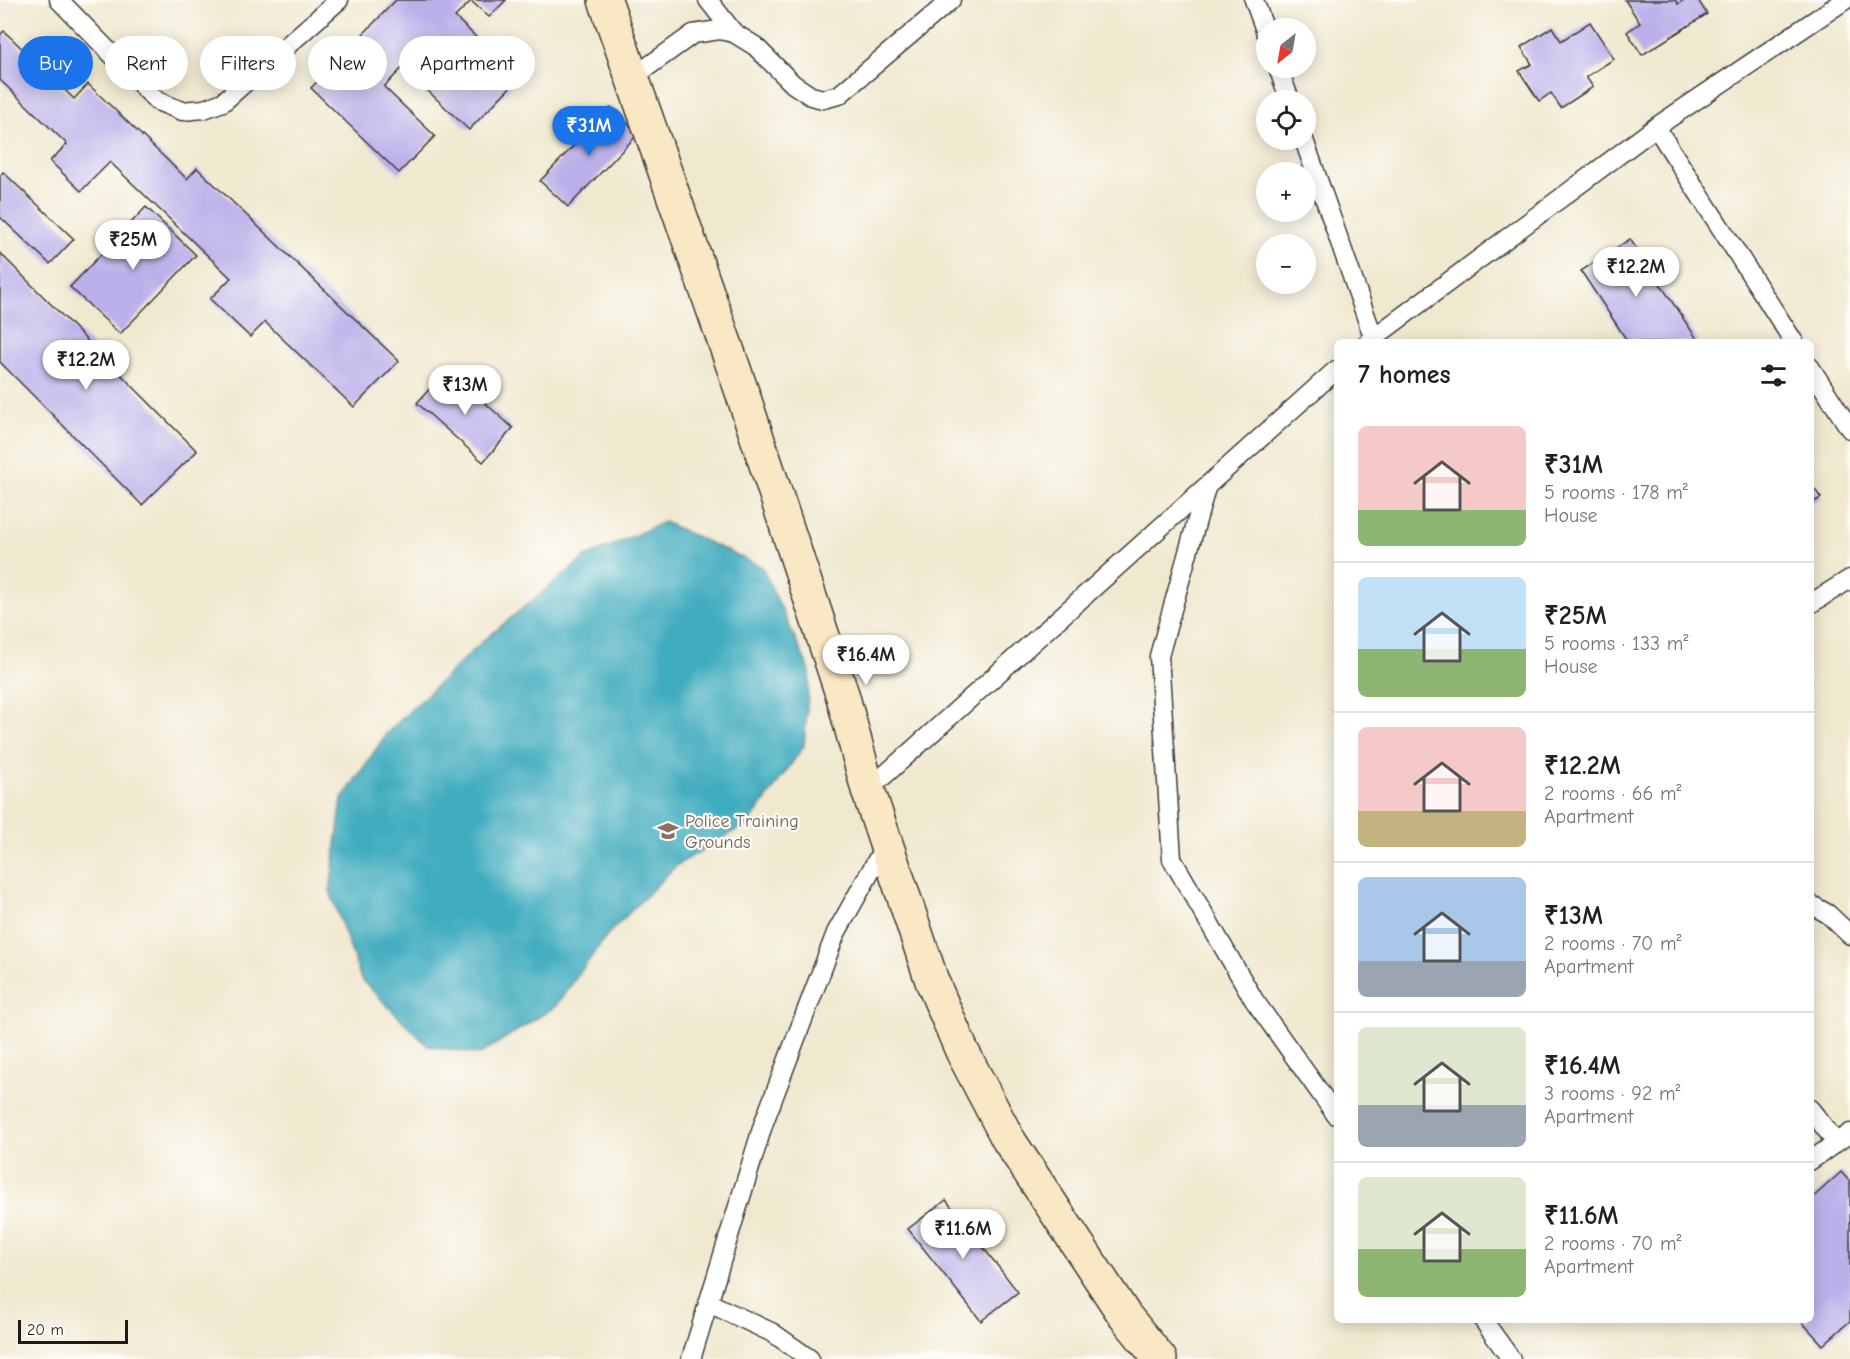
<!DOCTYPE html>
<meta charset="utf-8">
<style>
body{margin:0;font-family:"Comic Neue",sans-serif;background:#f6f6f6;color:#202124;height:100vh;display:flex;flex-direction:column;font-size:22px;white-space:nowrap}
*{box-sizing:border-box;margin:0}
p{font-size:20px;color:#757577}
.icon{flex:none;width:33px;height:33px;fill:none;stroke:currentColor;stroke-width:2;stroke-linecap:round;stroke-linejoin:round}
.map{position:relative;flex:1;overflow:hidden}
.panel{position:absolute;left:1334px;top:339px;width:480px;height:984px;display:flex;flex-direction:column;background:#fff;border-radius:9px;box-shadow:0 3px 15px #0003}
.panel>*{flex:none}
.banner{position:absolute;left:18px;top:36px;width:570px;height:54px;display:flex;gap:12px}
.needle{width:39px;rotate:211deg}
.controls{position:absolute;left:1256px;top:18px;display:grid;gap:12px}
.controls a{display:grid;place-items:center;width:60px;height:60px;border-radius:50%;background:#fff;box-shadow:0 3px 15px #0003;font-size:30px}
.scale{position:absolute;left:18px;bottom:15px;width:110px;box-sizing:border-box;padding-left:6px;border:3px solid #1c1c1c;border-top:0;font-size:16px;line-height:21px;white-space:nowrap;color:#1c1c1c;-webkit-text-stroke:4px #fdfcf7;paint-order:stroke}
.price{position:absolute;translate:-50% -51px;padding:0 14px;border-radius:21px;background:#fff;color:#222;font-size:20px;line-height:39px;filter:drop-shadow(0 2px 3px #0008)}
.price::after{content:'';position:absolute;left:50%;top:36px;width:18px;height:14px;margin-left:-9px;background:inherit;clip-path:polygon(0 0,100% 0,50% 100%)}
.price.current{background:#1a73e8;color:#fff}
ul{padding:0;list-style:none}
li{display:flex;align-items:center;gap:18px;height:150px;padding:0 24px}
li+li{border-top:2px solid #e0e0e0}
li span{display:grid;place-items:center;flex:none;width:168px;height:120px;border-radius:9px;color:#555}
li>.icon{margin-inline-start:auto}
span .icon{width:72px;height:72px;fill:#fffc;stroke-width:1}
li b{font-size:26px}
h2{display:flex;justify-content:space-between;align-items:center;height:72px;padding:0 24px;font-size:26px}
.tag{padding:0 21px;border-radius:27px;background:#fff;box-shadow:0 3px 15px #0003;font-size:21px;line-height:54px}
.tag.current{background:#1a73e8;color:#fff}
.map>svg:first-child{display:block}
</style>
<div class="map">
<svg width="1850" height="1359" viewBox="0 0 1850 1359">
<rect width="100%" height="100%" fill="#fdfcf7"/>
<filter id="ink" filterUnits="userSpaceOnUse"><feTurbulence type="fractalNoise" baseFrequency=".0167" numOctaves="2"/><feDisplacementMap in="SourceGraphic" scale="12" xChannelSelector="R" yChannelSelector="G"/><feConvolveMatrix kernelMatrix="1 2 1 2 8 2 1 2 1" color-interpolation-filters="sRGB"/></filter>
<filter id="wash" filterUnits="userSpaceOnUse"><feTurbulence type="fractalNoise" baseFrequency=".008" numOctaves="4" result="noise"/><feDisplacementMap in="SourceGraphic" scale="24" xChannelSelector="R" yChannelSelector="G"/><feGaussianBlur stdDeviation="1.35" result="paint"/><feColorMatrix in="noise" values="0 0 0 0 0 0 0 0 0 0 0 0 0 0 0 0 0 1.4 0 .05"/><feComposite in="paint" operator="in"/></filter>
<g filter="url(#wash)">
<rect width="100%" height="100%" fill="#f0e8cf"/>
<path fill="#40acbf" stroke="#2e646e" stroke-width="1.5" d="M664 522 762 567 810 671 804 746 750 822 677 865 607 935 555 1007 480 1054 428 1046 361 979 330 891 342 799 387 733 484 640 586 557Z"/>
<g id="blocks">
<g fill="#bbb0ea">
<path d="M396 0H506L489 17 471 1 455 17 519 78 469 130 403 67 384 87 435 136 399 173 311 88Z"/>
<path d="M1625 0H1675L1678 4 1684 0H1698L1707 14 1642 55 1627 32 1640 23Z"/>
<path d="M1590 22 1614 59 1586 77 1593 87 1561 108 1551 93 1539 101 1519 71 1532 64 1521 47 1552 27 1561 41Z"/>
<path d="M4 31 74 99 88 84 187 179 197 168 399 361 354 407 265 322 250 337 210 299 231 278 110 162 81 191 50 161 67 144 0 80V35Z"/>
<path d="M611 107 638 134 568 207 540 181Z"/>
<path d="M3 172 74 239 50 264 0 217V176Z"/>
<path d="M146 207 196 255 120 334 70 287Z"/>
<path d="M1630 239 1699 342H1628L1581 271Z"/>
<path d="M0 253 197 451 142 505 0 362Z"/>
<path d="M447 369 513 428 483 462 417 403Z"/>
<path d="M1810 483 1821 498 1810 504Z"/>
<path d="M1841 1172 1850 1182V1321L1823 1345 1800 1320H1810V1200Z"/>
<path d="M946 1200 1018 1292 981 1321 908 1229Z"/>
</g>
</g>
</g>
<g filter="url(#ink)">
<use href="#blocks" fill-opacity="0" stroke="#3c3b37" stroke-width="1.5"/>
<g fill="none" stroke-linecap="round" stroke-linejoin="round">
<g stroke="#3c3b37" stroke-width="21">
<g id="lane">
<path d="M59 0 157 101 182 111 204 109 223 102 339 0"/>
<path d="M708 0 734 33"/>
<path d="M1254 0 1266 33"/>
<path d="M1278 68 1290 100"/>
<path d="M632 78 693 34 719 30 734 33 755 46 793 84 811 96 823 99 839 95 951 0"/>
<path d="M1656 127 1794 342"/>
<path d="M1304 140 1375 342"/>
<path d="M1368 342 1656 127 1845 0"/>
<path d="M1810 367 1850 429"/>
<path d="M1206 488 1159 656 1172 859 1254 1000 1336 1115"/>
<path d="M1810 604 1850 579"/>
<path d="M868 790 1336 370"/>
<path d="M1810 904 1828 914 1850 935"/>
<path d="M1810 1109 1836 1142"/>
<path d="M1810 1161 1850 1133"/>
<path d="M709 1303 773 1333 810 1359"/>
<path d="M1483 1320 1511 1359"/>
<path d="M691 1359 764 1122 836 933 886 844"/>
</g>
</g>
<g stroke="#3c3b37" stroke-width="36">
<path id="secondary" d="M605 0 741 389 843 697 868 790 932 981 962 1051 1008 1139 1125 1316 1160 1359"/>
</g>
<use href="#lane" stroke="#fff" stroke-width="18"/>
<use href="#secondary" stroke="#fae7c3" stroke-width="33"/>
</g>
</g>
<defs>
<g id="university-bare" transform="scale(1.62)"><path d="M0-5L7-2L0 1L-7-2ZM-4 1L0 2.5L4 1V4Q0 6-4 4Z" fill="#8d6e63" stroke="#fdfcf7" stroke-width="2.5" paint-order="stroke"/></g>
</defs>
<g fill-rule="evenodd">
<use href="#university-bare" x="668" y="831"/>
</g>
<g text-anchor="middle" stroke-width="4.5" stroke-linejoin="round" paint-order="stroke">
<g font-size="18" fill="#785e54" stroke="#fdfcf7" text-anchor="start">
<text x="685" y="827">Police Training<tspan x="685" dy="21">Grounds</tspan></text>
</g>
</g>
</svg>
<div class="controls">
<a><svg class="needle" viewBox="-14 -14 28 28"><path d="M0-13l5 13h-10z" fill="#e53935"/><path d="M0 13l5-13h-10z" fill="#757577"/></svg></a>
<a><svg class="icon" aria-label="locate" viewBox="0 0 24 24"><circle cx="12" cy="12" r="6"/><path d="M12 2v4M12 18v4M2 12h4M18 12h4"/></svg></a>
<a>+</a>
<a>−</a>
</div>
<div class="scale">20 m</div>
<b class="price current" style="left:589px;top:157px">₹31M</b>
<b class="price" style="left:133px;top:271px">₹25M</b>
<b class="price" style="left:1636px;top:298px">₹12.2M</b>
<b class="price" style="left:86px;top:391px">₹12.2M</b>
<b class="price" style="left:465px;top:416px">₹13M</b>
<b class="price" style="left:866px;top:686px">₹16.4M</b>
<b class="price" style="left:963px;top:1260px">₹11.6M</b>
<div class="banner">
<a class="tag current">Buy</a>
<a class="tag">Rent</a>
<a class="tag">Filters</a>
<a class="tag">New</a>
<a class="tag">Apartment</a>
</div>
<section class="panel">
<h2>7 homes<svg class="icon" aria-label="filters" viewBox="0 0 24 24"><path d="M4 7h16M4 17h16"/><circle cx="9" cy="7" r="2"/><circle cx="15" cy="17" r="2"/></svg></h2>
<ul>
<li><span style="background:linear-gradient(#f6c9c9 70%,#8fb573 0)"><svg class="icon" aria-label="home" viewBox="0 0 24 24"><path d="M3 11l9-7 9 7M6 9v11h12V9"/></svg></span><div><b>₹31M</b><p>5 rooms · 178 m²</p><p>House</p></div></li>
<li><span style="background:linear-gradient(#bfe0f5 60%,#8fb573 0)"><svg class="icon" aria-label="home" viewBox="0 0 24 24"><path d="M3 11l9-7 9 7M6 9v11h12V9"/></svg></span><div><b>₹25M</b><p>5 rooms · 133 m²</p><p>House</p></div></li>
<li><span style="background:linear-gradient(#f6c9c9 70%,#c2b280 0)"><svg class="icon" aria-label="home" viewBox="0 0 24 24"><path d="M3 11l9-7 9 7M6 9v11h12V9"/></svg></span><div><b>₹12.2M</b><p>2 rooms · 66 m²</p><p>Apartment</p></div></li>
<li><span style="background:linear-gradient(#a9c7e8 70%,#9aa5b1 0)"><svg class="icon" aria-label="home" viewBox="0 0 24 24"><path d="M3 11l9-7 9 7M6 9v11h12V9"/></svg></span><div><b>₹13M</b><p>2 rooms · 70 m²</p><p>Apartment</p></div></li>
<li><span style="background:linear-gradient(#dfe7d0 65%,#9aa5b1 0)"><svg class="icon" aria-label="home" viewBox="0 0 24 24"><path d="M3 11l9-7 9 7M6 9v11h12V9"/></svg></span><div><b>₹16.4M</b><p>3 rooms · 92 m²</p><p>Apartment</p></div></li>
<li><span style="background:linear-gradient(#dfe7d0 60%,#8fb573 0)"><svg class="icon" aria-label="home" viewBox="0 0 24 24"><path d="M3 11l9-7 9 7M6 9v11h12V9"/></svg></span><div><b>₹11.6M</b><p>2 rooms · 70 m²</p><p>Apartment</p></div></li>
</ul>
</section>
</div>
